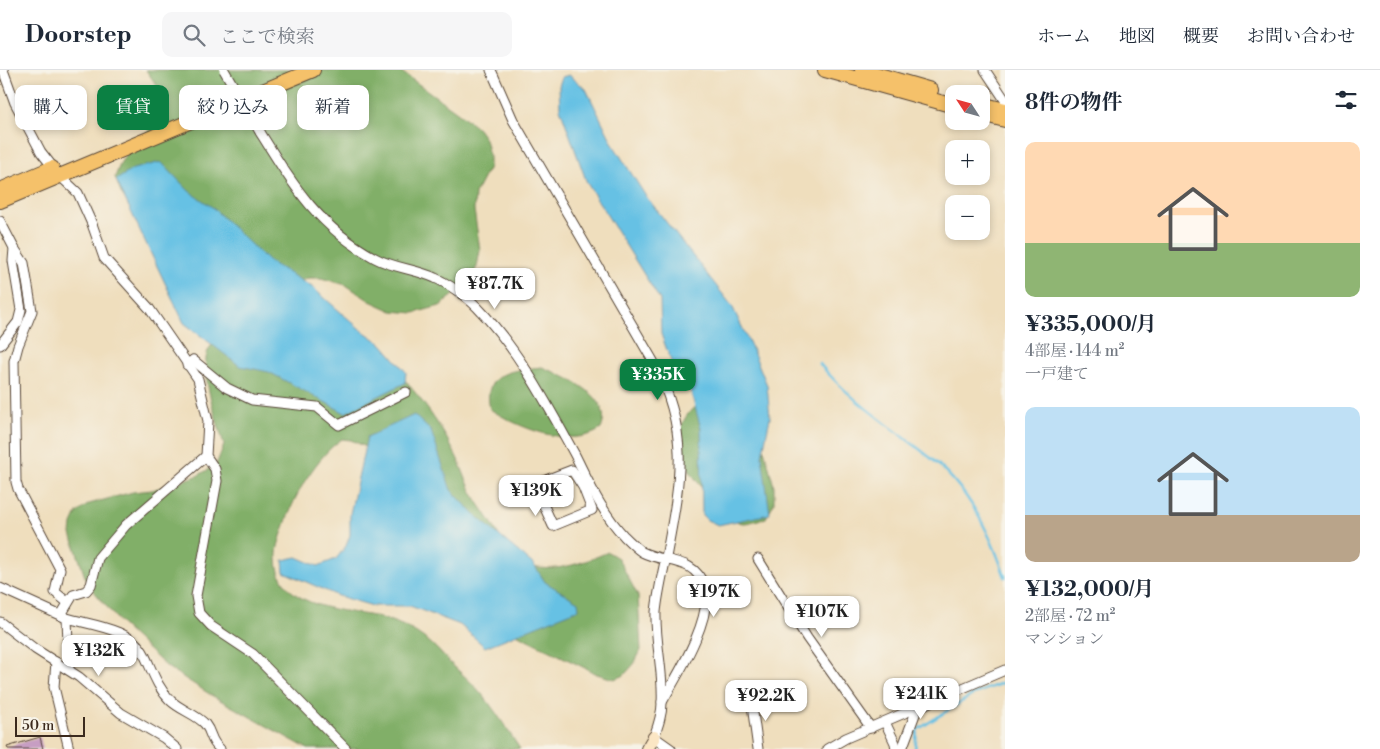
<!DOCTYPE html>
<html lang="ja">
<meta charset="utf-8">
<style>
body{margin:0;font-family:"Libre Bodoni","Noto Serif JP",serif;background:#f6f6f7;color:#1f2937;height:100vh;display:flex;flex-direction:column;font-size:19px;white-space:nowrap}
*{box-sizing:border-box;margin:0}
p{font-size:16px;color:#747a83}
.icon{flex:none;width:28px;height:28px;fill:none;stroke:currentColor;stroke-width:2;stroke-linecap:round;stroke-linejoin:round}
.map{position:relative;flex:1;overflow:hidden}
.side{display:flex;flex-direction:column;background:#fff;width:375px}
.side>*{flex:none}
.hud{position:absolute;left:15px;top:15px;width:475px;height:45px;display:flex;gap:10px}
.needle{width:32px;rotate:306deg}
.buttons{position:absolute;left:945px;top:15px;display:grid;gap:10px}
.buttons a{display:grid;place-items:center;width:45px;height:45px;border-radius:10px;background:#fff;box-shadow:0 2px 8px #0003;font-size:25px}
.scale{position:absolute;left:15px;bottom:12px;width:70px;box-sizing:border-box;padding-left:5px;border:2px solid #3b2a1e;border-top:0;font-size:14px;line-height:18px;white-space:nowrap;color:#3b2a1e;-webkit-text-stroke:4px #f7f3e8;paint-order:stroke}
.price{position:absolute;translate:-50% -42px;padding:0 11px;border-radius:10px;background:#fff;color:#222;font-size:16px;line-height:32px;filter:drop-shadow(0 1px 2px #0008)}
.price::after{content:'';position:absolute;left:50%;top:30px;width:15px;height:11px;margin-left:-8px;background:inherit;clip-path:polygon(0 0,100% 0,50% 100%)}
.price.selected{background:#0b8043;color:#fff}
ul{padding:0;list-style:none}
li{display:grid;align-content:center;gap:10px;height:265px;padding:0 20px}
li span{display:grid;place-items:center;height:155px;border-radius:10px;color:#555}
li>.icon{margin-inline-start:auto}
span .icon{width:90px;height:90px;fill:#fffc;stroke-width:1}
li b{font-size:21px}
h2{display:flex;justify-content:space-between;align-items:center;height:60px;padding:0 20px;font-size:21px}
.tag{padding:0 18px;border-radius:10px;background:#fff;box-shadow:0 2px 8px #0003;font-size:18px;line-height:45px}
.tag.selected{background:#0b8043;color:#fff}
header{display:flex;align-items:center;gap:30px;box-sizing:border-box;height:70px;padding:0 25px;background:#fff;border-bottom:1px solid #e0e1e3}
header strong{font-size:24px}
nav{display:flex;gap:28px;margin-inline-start:auto;font-size:18px}
.search{width:350px;height:45px;background:#f6f6f7;display:flex;align-items:center;gap:12px;box-sizing:border-box;padding:0 18px;border-radius:10px;color:#747a83;font-size:19px}
main{display:flex;flex:1;min-height:0}
.map>svg:first-child{display:block}
</style>
<header>
<strong>Doorstep</strong>
<div class="search"><svg class="icon" aria-label="search" viewBox="0 0 24 24"><circle cx="10" cy="10" r="6"/><path d="M15 15l6 6"/></svg>ここで検索</div>
<nav><a>ホーム</a><a>地図</a><a>概要</a><a>お問い合わせ</a></nav>
</header>
<main>
<div class="map">
<svg width="1005" height="679" viewBox="0 0 1005 679">
<rect width="100%" height="100%" fill="#f7f3e8"/>
<filter id="ink" filterUnits="userSpaceOnUse"><feTurbulence type="fractalNoise" baseFrequency=".02" numOctaves="2"/><feDisplacementMap in="SourceGraphic" scale="10" xChannelSelector="R" yChannelSelector="G"/><feConvolveMatrix kernelMatrix="1 2 1 2 8 2 1 2 1" color-interpolation-filters="sRGB"/></filter>
<filter id="wash" filterUnits="userSpaceOnUse"><feTurbulence type="fractalNoise" baseFrequency=".0096" numOctaves="4" result="noise"/><feDisplacementMap in="SourceGraphic" scale="20" xChannelSelector="R" yChannelSelector="G"/><feGaussianBlur stdDeviation="1.12" result="paint"/><feColorMatrix in="noise" values="0 0 0 0 0 0 0 0 0 0 0 0 0 0 0 0 0 1.4 0 .05"/><feComposite in="paint" operator="in"/></filter>
<g filter="url(#wash)">
<rect width="100%" height="100%" fill="#efdebd"/>
<g fill="#81af67" stroke="#5e6c42">
<path d="M146 0H399L464 47 478 59 485 69 489 86V97L475 124 474 140 480 180 477 197 465 216 440 236 414 243 392 241 370 231 346 215 321 208H308L271 222 155 169 121 123 115 107 121 92 131 78 158 52 162 23Z"/>
<path d="M224 267 404 309C422 330 439 353 452 378 460 391 464 406 471 420 478 435 490 448 497 462 503 474 508 485 520 492 546 507 583 493 608 482L618 488 638 526 641 580 634 594 623 606 614 609 597 604 498 555 370 379 351 370 342 369C318 385 294 425 286 452 282 464 276 477 277 489 278 535 334 539 368 545 388 549 407 555 424 568 433 574 441 583 448 591 461 603 475 615 486 629 498 645 509 662 520 679H308L211 625 167 597 122 555 87 513 71 464 72 454 77 443 89 434 133 422 152 420 197 406 216 395 224 375C219 355 195 293 211 276 214 273 220 270 224 267Z"/>
<path d="M542 297C566 307 615 326 601 359 571 380 517 357 490 339 481 301 515 300 542 297Z"/>
<path d="M707 326 749 348 764 379 774 416V433L766 448C759 449 751 453 744 453 736 453 730 445 725 440 705 423 676 393 680 363 682 346 695 336 707 326Z"/>
</g>
<g fill="#66c1e4" stroke="#507681">
<path d="M569 5 586 19 614 76 645 125 732 236 750 274 767 315 770 348 762 386 770 444 718 455 707 450 702 445 701 359 689 315 674 299 661 264 660 230 587 113 560 38 559 16 562 7Z"/>
<path d="M161 92 189 121 212 137 267 190 312 217 360 259 382 274 406 302 405 313 345 343 269 302 240 296 184 253 116 110 133 99Z"/>
<path d="M414 345 431 361 451 420 476 446 534 495 545 512 578 532 579 539 485 577 460 555 410 536H373L338 526 284 502 283 490 297 487 318 496 336 489 346 476 350 465V444L367 367Z"/>
</g>
<g fill="none" stroke-linecap="round" stroke-linejoin="round">
<g stroke="#66c1e4" stroke-width="2.5">
<path d="M819 293C851 332 894 358 932 389 968 419 991 464 1005 507"/>
<path d="M915 679 917 660 974 624 1005 612"/>
</g>
</g>
<g id="blocks">
<path fill="#c79ec3" d="M40 667 43 679H8L7 677Z"/>
</g>
</g>
<g filter="url(#ink)">
<use href="#blocks" fill-opacity="0" stroke="#564536" stroke-width="1"/>
<g fill="none" stroke-linecap="round" stroke-linejoin="round">
<g stroke="#564536" stroke-width="11">
<g id="street">
<path d="M3 0 15 33 41 82 59 105 78 123 92 154 104 188 149 238 198 309 208 351 206 386 215 399 217 411 196 526 199 543 211 556 253 584 346 679"/>
<path d="M491 0 513 50 653 291C690 361 681 408 667 482 663 502 658 522 656 542 655 573 664 603 662 633 662 645 658 656 654 667L671 679"/>
<path d="M985 0 1005 30"/>
<path d="M260 62C293 115 318 157 375 188 393 198 416 199 435 208 449 214 467 227 477 237 519 280 547 334 575 385 589 413 602 443 624 466 629 471 636 478 642 482 665 494 694 486 704 516 715 546 677 606 662 632"/>
<path d="M0 151 14 178 13 191 21 240 18 252 0 275"/>
<path d="M14 178 24 193 32 241 18 276 14 291 16 412 18 419 60 499 55 522 67 532"/>
<path d="M187 295 193 290 227 318 252 330 317 337 339 355 406 322"/>
<path d="M583 417 592 440 553 456 544 436 546 410 572 400 583 417 590 415"/>
<path d="M758 489 807 568 871 658"/>
<path d="M0 518 66 548"/>
<path d="M61 545 73 525 86 521 91 515 98 488 126 455 206 386"/>
<path d="M0 552 35 579 79 607 121 643 164 668 177 679"/>
<path d="M56 592 54 617 69 679"/>
<path d="M69 600 67 548C91 555 132 559 144 584 152 600 157 617 170 630 180 640 196 644 205 654 213 664 209 670 220 679"/>
<path d="M751 628 758 679"/>
<path d="M885 652 895 673 896 679"/>
<path d="M827 679 846 668 1005 600"/>
<path d="M902 679 917 639"/>
</g>
</g>
<g stroke="#564536" stroke-width="14">
<path id="secondary" d="M647 679 654 667"/>
</g>
<g stroke="#564536" stroke-width="16">
<g id="primary">
<path d="M825 0 954 36"/>
<path d="M862 0 931 20"/>
<path d="M981 34 1005 40"/>
<path d="M981 44 1005 50"/>
<path d="M0 120 52 98"/>
<path d="M0 131 313 0"/>
</g>
</g>
<use href="#street" stroke="#fff" stroke-width="9"/>
<use href="#secondary" stroke="#fbe6c4" stroke-width="12"/>
<use href="#primary" stroke="#f5c16b" stroke-width="14"/>
<g stroke="#564536" stroke-width="11" stroke-linecap="butt">
<path id="street-bridge" d="M224 0 260 62"/>
</g>
<use href="#street-bridge" stroke="#fff" stroke-width="9"/>
</g>
</g>
</svg>
<div class="buttons">
<a><svg class="needle" viewBox="-14 -14 28 28"><path d="M0-13l5 13h-10z" fill="#e53935"/><path d="M0 13l5-13h-10z" fill="#747a83"/></svg></a>
<a>+</a>
<a>−</a>
</div>
<div class="scale">50 m</div>
<b class="price" style="left:495px;top:240px">¥87.7K</b>
<b class="price selected" style="left:658px;top:331px">¥335K</b>
<b class="price" style="left:536px;top:447px">¥139K</b>
<b class="price" style="left:714px;top:548px">¥197K</b>
<b class="price" style="left:822px;top:568px">¥107K</b>
<b class="price" style="left:99px;top:607px">¥132K</b>
<b class="price" style="left:921px;top:650px">¥241K</b>
<b class="price" style="left:766px;top:652px">¥92.2K</b>
<div class="hud">
<a class="tag">購入</a>
<a class="tag selected">賃貸</a>
<a class="tag">絞り込み</a>
<a class="tag">新着</a>
</div>
</div>
<section class="side">
<h2>8件の物件<svg class="icon" aria-label="filters" viewBox="0 0 24 24"><path d="M4 7h16M4 17h16"/><circle cx="9" cy="7" r="2"/><circle cx="15" cy="17" r="2"/></svg></h2>
<ul>
<li><span style="background:linear-gradient(#ffd9b3 65%,#8fb573 0)"><svg class="icon" aria-label="home" viewBox="0 0 24 24"><path d="M3 11l9-7 9 7M6 9v11h12V9"/></svg></span><div><b>¥335,000/月</b><p>4部屋 · 144 m²</p><p>一戸建て</p></div></li>
<li><span style="background:linear-gradient(#bfe0f5 70%,#b9a48a 0)"><svg class="icon" aria-label="home" viewBox="0 0 24 24"><path d="M3 11l9-7 9 7M6 9v11h12V9"/></svg></span><div><b>¥132,000/月</b><p>2部屋 · 72 m²</p><p>マンション</p></div></li>
</ul>
</section>
</main>
